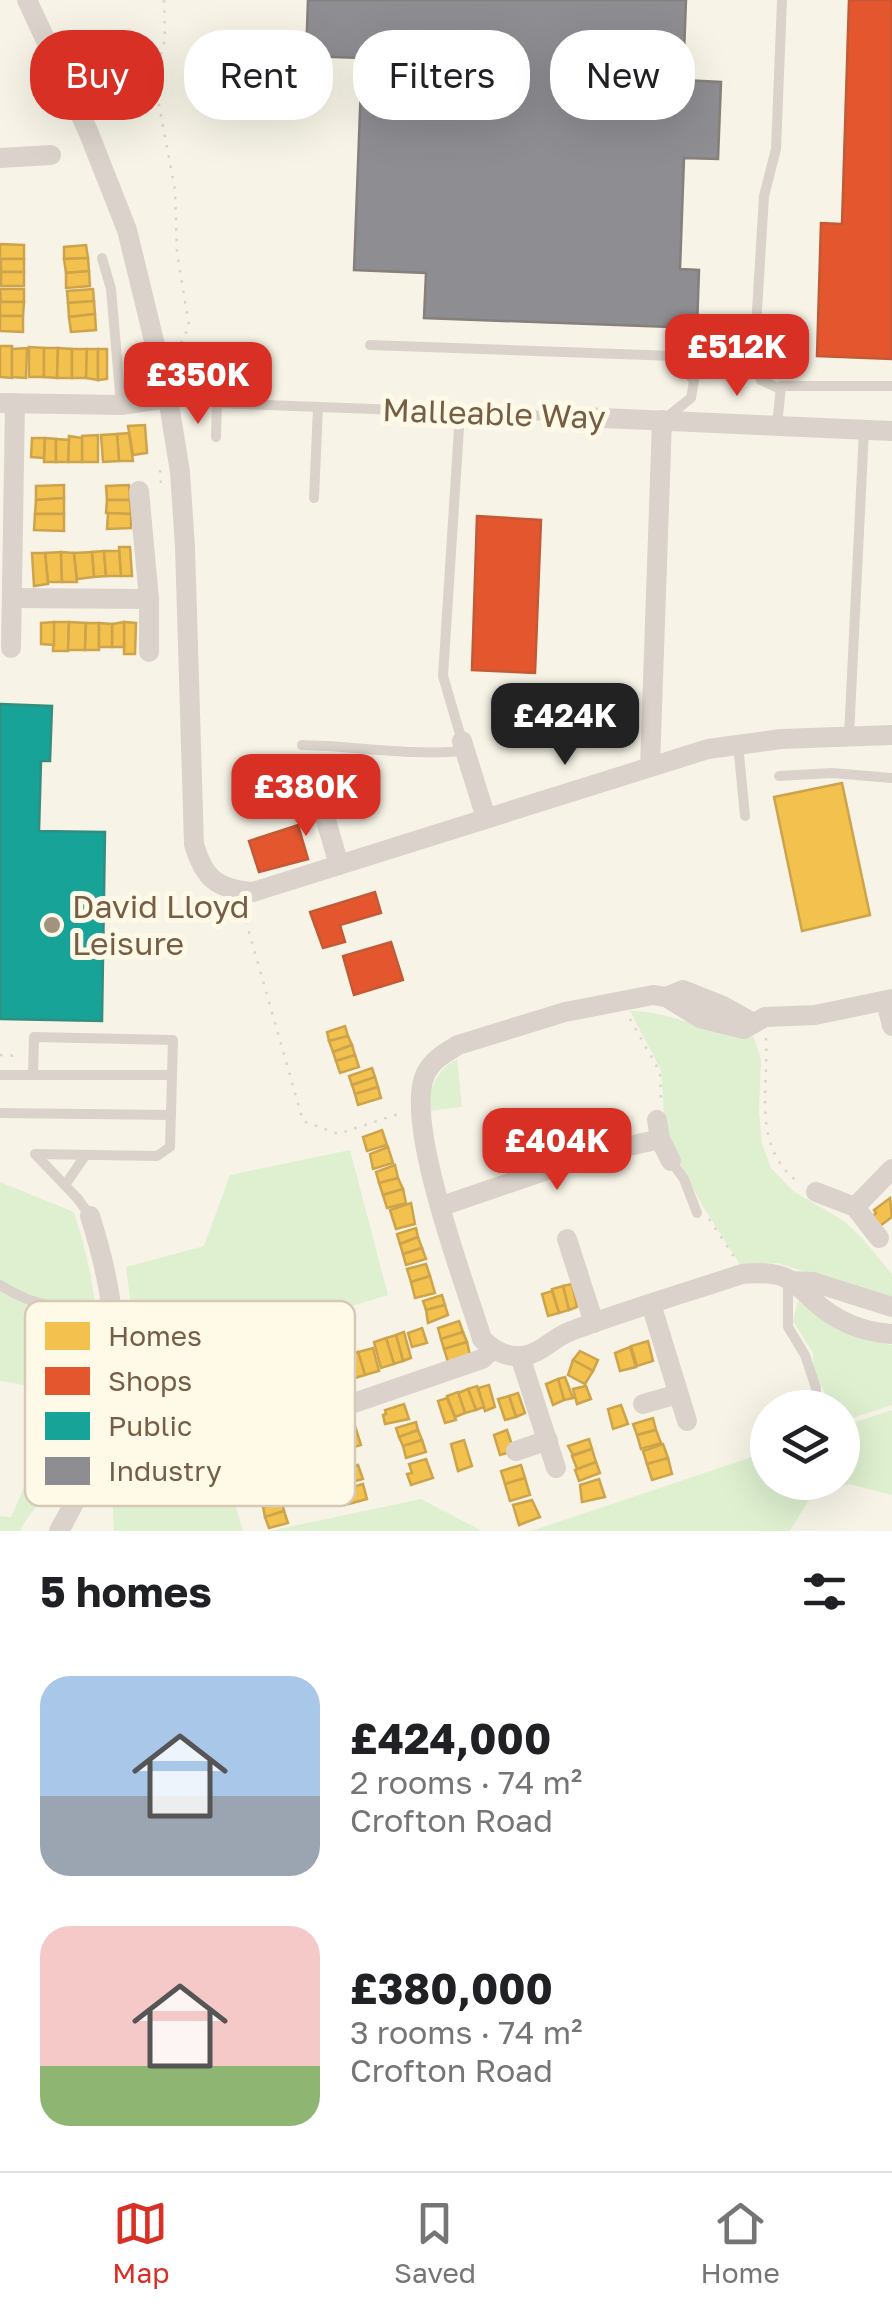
<!DOCTYPE html>
<meta charset="utf-8">
<style>
body{margin:0;font-family:"Golos Text",sans-serif;background:#f6f6f6;color:#202124;height:100vh;display:flex;flex-direction:column;font-size:38px;white-space:nowrap}
*{box-sizing:border-box;margin:0}
p{font-size:32px;color:#757577}
.icon{flex:none;width:55px;height:55px;fill:none;stroke:currentColor;stroke-width:2;stroke-linecap:round;stroke-linejoin:round}
.map{position:relative;height:1531px;overflow:hidden}
.panel{display:flex;flex-direction:column;background:#fff;flex:1}
.panel>*{flex:none}
.banner{position:absolute;left:30px;top:30px;width:832px;height:90px;display:flex;gap:20px}
.buttons{position:absolute;left:750px;top:1390px;display:grid;gap:20px}
.buttons a{display:grid;place-items:center;width:110px;height:110px;border-radius:50%;background:#fff;box-shadow:0 10px 40px #0002;font-size:50px}
.price{position:absolute;translate:-50% -85px;padding:0 22px;border-radius:20px;background:#d93025;color:#fff;font-size:32px;line-height:65px;filter:drop-shadow(0 2px 5px #0008)}
.price::after{content:'';position:absolute;left:50%;top:60px;width:30px;height:22px;margin-left:-15px;background:inherit;clip-path:polygon(0 0,100% 0,50% 100%)}
.price.current{background:#222;color:#fff}
ul{padding:0;list-style:none}
li{display:flex;align-items:center;gap:30px;height:250px;padding:0 40px}
li span{display:grid;place-items:center;flex:none;width:280px;height:200px;border-radius:30px;color:#555}
li>.icon{margin-inline-start:auto}
span .icon{width:120px;height:120px;fill:#fffc;stroke-width:1}
li b{font-size:42px}
h2{display:flex;justify-content:space-between;align-items:center;height:120px;padding:0 40px;font-size:42px}
.chip{padding:0 35px;border-radius:40px;background:#fff;box-shadow:0 10px 40px #0002;font-size:35px;line-height:90px}
.chip.current{background:#d93025;color:#fff}
.menu{display:flex;justify-content:space-around;align-items:center;height:140px;border-top:2px solid #e0e0e0;background:#fff;font-size:28px;color:#757577}
.menu a{display:grid;justify-items:center;gap:5px}
.menu .current{color:#d93025}
.map>svg:first-child{display:block}
</style>
<div class="map">
<svg width="892" height="1531" viewBox="0 0 892 1531">
<rect width="100%" height="100%" fill="#f7f4e7"/>
<g fill="#def0d0">
<path d="M630 1011C676 1011 706 1035 754 1037L761 1060 759 1112 762 1144 771 1168 793 1191 844 1221 863 1239 892 1274V1298L777 1263 741 1266 702 1205 672 1148 664 1115 661 1070Z"/>
<path d="M457 1059 462 1107 428 1111C429 1089 436 1070 457 1059Z"/>
<path d="M350 1150 388 1295 190 1356 243 1531H114L112 1492 139 1368 126 1267 204 1246 230 1175Z"/>
<path d="M0 1182 74 1212C97 1285 108 1356 86 1430 83 1440 81 1451 77 1460 63 1487 33 1503 20 1531H0V1516L11 1517 30 1474 42 1388 0 1381Z"/>
<path d="M798 1301 837 1330 892 1345V1405L843 1421 842 1408 822 1407 825 1392 814 1371 813 1353 793 1321Z"/>
<path d="M892 1410V1495L849 1484 811 1496 790 1531H531L767 1452 768 1482H842L843 1426Z"/>
<path d="M421 1499 482 1531H269Z"/>
</g>
<g fill="#f2c14e" stroke="#cda34b" stroke-width="2.5">
<path d="M0 244 24 245V259H0Z"/>
<path d="M86 245 88 258 64 259V247Z"/>
<path d="M88 258 89 271 66 273 64 259Z"/>
<rect x="1" y="259" width="23" height="13"/>
<path d="M89 271 90 286 66 288V273Z"/>
<rect x="1" y="272" width="23" height="14"/>
<path d="M0 289H24V302H1Z"/>
<path d="M93 289 94 301 68 303 67 291Z"/>
<path d="M94 301 95 314 69 317 68 303Z"/>
<path d="M0 302H24L23 316H0Z"/>
<path d="M95 314 96 330 71 332 69 317Z"/>
<path d="M0 316H23V332L0 331Z"/>
<path d="M0 346H12V378L0 377Z"/>
<path d="M29 347 44 348V377H29Z"/>
<path d="M27 348 26 378 12 377V349Z"/>
<path d="M44 348H58L57 378 44 377Z"/>
<path d="M58 348 72 349V378H57Z"/>
<path d="M72 349H87L86 378H72Z"/>
<path d="M87 349H98V380L86 378Z"/>
<path d="M98 349H107V379L98 380Z"/>
<path d="M145 425 147 453 133 455 128 426Z"/>
<path d="M129 433 133 461H119L117 434Z"/>
<path d="M117 434 119 461 103 462 101 435Z"/>
<path d="M98 435V462H82V436Z"/>
<path d="M69 436 82 438V462H68Z"/>
<path d="M32 438H45L44 458 31 457Z"/>
<path d="M45 438 56 439V462H44Z"/>
<path d="M56 439 69 440 68 462H56Z"/>
<path d="M64 485V498L36 500V486Z"/>
<path d="M129 485 130 500H107L106 486Z"/>
<path d="M64 498V514H35L36 500Z"/>
<path d="M107 500H130L131 514 106 513Z"/>
<path d="M108 513 131 514V528L107 529Z"/>
<path d="M35 514H64V531L34 530Z"/>
<path d="M119 547H130L132 576H121Z"/>
<path d="M104 551 106 576 94 577 92 552Z"/>
<path d="M104 551H119L121 576H106Z"/>
<path d="M61 552 62 582H48L45 553Z"/>
<path d="M61 552 74 553 77 582H62Z"/>
<path d="M92 552 94 577 77 579 74 553Z"/>
<path d="M32 553H45L48 584 34 586Z"/>
<path d="M54 622H69L68 651H53Z"/>
<path d="M54 622V645L41 644V623Z"/>
<path d="M69 622 86 623 85 650H68Z"/>
<path d="M124 622 136 623 135 654H124Z"/>
<path d="M124 622V647H112V624Z"/>
<path d="M86 623H99V650H85Z"/>
<path d="M99 623 112 624V647H99Z"/>
<path d="M842 783 870 915 802 931 774 797Z"/>
<path d="M345 1026 348 1036 329 1041 327 1032Z"/>
<path d="M348 1036 352 1045 333 1052 329 1041Z"/>
<path d="M352 1045 355 1055 336 1061 333 1052Z"/>
<path d="M355 1055 359 1067 340 1073 336 1061Z"/>
<path d="M372 1068 375 1077 352 1085 349 1076Z"/>
<path d="M375 1077 378 1087 355 1094 352 1085Z"/>
<path d="M378 1087 381 1098 358 1105 355 1094Z"/>
<path d="M382 1130 387 1145 367 1151 363 1137Z"/>
<path d="M388 1147 393 1163 373 1169 370 1154Z"/>
<path d="M395 1165 398 1178 379 1183 376 1172Z"/>
<path d="M398 1178 403 1189 383 1195 379 1183Z"/>
<path d="M403 1189 406 1203 387 1208 383 1195Z"/>
<path d="M890 1198 892 1217 880 1226 873 1216 876 1213 874 1210Z"/>
<path d="M411 1203 415 1224 396 1229 390 1210Z"/>
<path d="M416 1228 418 1237 400 1244 397 1234Z"/>
<path d="M418 1237 422 1248 403 1254 400 1244Z"/>
<path d="M422 1248 426 1259 406 1265 403 1254Z"/>
<path d="M426 1264 430 1276 411 1282 407 1269Z"/>
<path d="M430 1276 435 1293 415 1298 411 1282Z"/>
<path d="M572 1284 577 1307 569 1310 563 1286Z"/>
<path d="M563 1286 569 1310 559 1313 552 1289Z"/>
<path d="M552 1291 559 1313 548 1316 542 1294Z"/>
<path d="M442 1295 445 1305 426 1310 423 1301Z"/>
<path d="M445 1305 448 1315 428 1323 426 1310Z"/>
<path d="M459 1321 463 1332 441 1339 438 1328Z"/>
<path d="M422 1328 427 1343 412 1347 408 1333Z"/>
<path d="M404 1332 411 1358 403 1361 396 1335Z"/>
<path d="M463 1332 467 1342 444 1349 441 1339Z"/>
<path d="M396 1335 403 1361 394 1364 386 1338Z"/>
<path d="M386 1338 394 1364 381 1368 374 1342Z"/>
<path d="M648 1341 653 1361 637 1366 631 1346Z"/>
<path d="M467 1342 470 1355 448 1362 444 1349Z"/>
<path d="M630 1347 636 1367 620 1371 615 1353Z"/>
<path d="M373 1348 379 1371 365 1375 358 1352Z"/>
<path d="M580 1351 598 1360 593 1371 573 1360Z"/>
<path d="M358 1352 365 1375 349 1380 342 1358Z"/>
<path d="M573 1360 593 1371 585 1384 568 1375Z"/>
<path d="M565 1377 573 1398 564 1400 558 1379Z"/>
<path d="M558 1379 564 1400 553 1405 546 1384Z"/>
<path d="M489 1385 495 1407 485 1411 478 1388Z"/>
<path d="M477 1386 484 1407 476 1410 468 1389Z"/>
<path d="M586 1386 591 1399 577 1404 573 1389Z"/>
<path d="M468 1389 476 1410 465 1413 458 1393Z"/>
<path d="M458 1392 465 1413 455 1417 447 1396Z"/>
<path d="M518 1393 525 1413 516 1417 509 1396Z"/>
<path d="M509 1396 516 1417 505 1420 498 1399Z"/>
<path d="M447 1398 456 1420 445 1423 438 1401Z"/>
<path d="M404 1404 409 1419 385 1424 383 1415 386 1414 385 1410Z"/>
<path d="M621 1405 628 1424 613 1429 608 1409Z"/>
<path d="M653 1418 656 1430 637 1435 633 1424Z"/>
<path d="M416 1422 418 1430 399 1437 396 1428Z"/>
<path d="M355 1426 361 1445 351 1448 345 1429Z"/>
<path d="M418 1430 422 1440 403 1446 399 1437Z"/>
<path d="M507 1430 514 1451 500 1455 494 1435Z"/>
<path d="M656 1430 661 1443 641 1449 637 1435Z"/>
<path d="M589 1439 592 1449 573 1455 568 1446Z"/>
<path d="M422 1440 426 1452 406 1458 403 1446Z"/>
<path d="M464 1440 472 1466 458 1471 451 1444Z"/>
<path d="M663 1444 668 1458 647 1464 643 1451Z"/>
<path d="M592 1449 596 1462 577 1469 572 1456Z"/>
<path d="M668 1458 672 1474 652 1480 647 1464Z"/>
<path d="M426 1459 433 1478 411 1485 407 1474 412 1473 409 1464Z"/>
<path d="M596 1462 600 1473 579 1481 575 1470Z"/>
<path d="M358 1465 363 1479 348 1483 345 1470Z"/>
<path d="M521 1465 525 1478 505 1484 501 1471Z"/>
<path d="M525 1478 530 1495 510 1501 505 1484Z"/>
<path d="M599 1479 605 1497 582 1502 580 1485Z"/>
<path d="M363 1484 367 1499 345 1505 341 1490Z"/>
<path d="M279 1492 282 1501 263 1507 260 1498Z"/>
<path d="M532 1500 540 1517 519 1525 513 1505Z"/>
<path d="M282 1501 284 1511 265 1517 263 1507Z"/>
<path d="M284 1511 288 1523 269 1528 265 1517Z"/>
</g>
<g fill="#e4572e" stroke="#c35935" stroke-width="2.5">
<path d="M849 0H892V359L817 356 821 223 842 224Z"/>
<path d="M477 516 541 520 535 673 472 670Z"/>
<path d="M298 825 308 859 259 872 249 841Z"/>
<path d="M375 892 381 913 340 925 345 942 323 948 310 912Z"/>
<path d="M391 942 403 980 354 995 343 956Z"/>
</g>
<path fill="#17a398" stroke="#348e7f" stroke-width="2.5" d="M0 704 52 706 50 761H41L39 831 105 832 102 1021 0 1019Z"/>
<path fill="#8d8d92" stroke="#867f7b" stroke-width="2.5" d="M308 0H686L683 80 721 82 718 159 684 158 680 269 699 270 697 328 424 318 426 273 354 270 362 58 306 56Z"/>
<g fill="none" stroke-linecap="round" stroke-linejoin="round">
<g stroke="#dad4ca" stroke-width="2.5" stroke-dasharray="2.5 8" stroke-linecap="butt">
<path d="M164 0 165 39 157 69 156 89 175 190 177 253 189 326 177 352"/>
<path d="M160 470 161 487"/>
<path d="M243 911 303 1121 338 1134 401 1113"/>
<path d="M630 1019 660 1072 661 1103"/>
<path d="M766 1038C769 1092 751 1146 799 1183"/>
<path d="M0 1055 18 1056"/>
<path d="M709 1219 735 1258"/>
</g>
<g stroke="#dbd3cb" stroke-width="10">
<path d="M102 258 111 289 121 405"/>
<path d="M370 345 674 356 694 381 691 398 667 417"/>
<path d="M778 388 761 380 754 360 764 196 776 149 782 0"/>
<path d="M217 403 581 417"/>
<path d="M460 413 443 676 462 741"/>
<path d="M777 426 781 386H892"/>
<path d="M216 437 218 361"/>
<path d="M314 498 318 407"/>
<path d="M849 736 864 430"/>
<path d="M738 744 745 816"/>
<path d="M302 745C356 746 411 756 464 751"/>
<path d="M779 776 832 773 892 778"/>
<path d="M0 1075H172"/>
<path d="M33 1075 34 1037 173 1040 170 1147 157 1156 35 1154"/>
<path d="M0 1113 171 1115"/>
<path d="M36 1155 78 1199 90 1216"/>
<path d="M671 1161 684 1179 697 1213"/>
<path d="M65 1185 85 1156"/>
<path d="M788 1280V1327L805 1355 816 1388 815 1404"/>
<path d="M0 1285C36 1308 69 1312 111 1307"/>
</g>
<g stroke="#dbd3cb" stroke-width="20">
<path d="M27 0 88 131 127 230 168 398 180 472 185 547 194 844C204 879 217 889 253 892L708 749 781 739 892 735"/>
<path d="M0 158 51 155"/>
<path d="M0 403 121 405 168 398"/>
<path d="M581 417 892 431"/>
<path d="M139 491 149 599V652"/>
<path d="M12 598 149 599"/>
<path d="M11 648 15 403"/>
<path d="M462 741 486 818"/>
<path d="M650 767 662 420"/>
<path d="M320 800 339 865"/>
<path d="M666 997 683 990 723 1006 753 1023"/>
<path d="M892 999 815 1015 765 1017 744 1029 700 1018 666 997 653 995 565 1012 458 1045C445 1053 432 1060 425 1075 404 1124 465 1283 482 1339 494 1350 506 1358 523 1356 543 1353 553 1337 571 1331 627 1310 685 1293 742 1274 755 1273 769 1272 781 1276 794 1280 803 1291 813 1300 835 1321 861 1332 892 1334"/>
<path d="M886 1001 892 1026"/>
<path d="M657 1120 660 1139 671 1161"/>
<path d="M816 1192 855 1207 879 1238"/>
<path d="M442 1206 594 1154 660 1139"/>
<path d="M855 1207 892 1169"/>
<path d="M567 1239 594 1323"/>
<path d="M792 1281 813 1282 892 1307"/>
<path d="M651 1304 687 1421"/>
<path d="M520 1356 556 1468"/>
<path d="M271 1386 300 1474"/>
<path d="M643 1404 678 1394"/>
<path d="M284 1427 482 1359 493 1349"/>
<path d="M516 1451 548 1440"/>
<path d="M59 1531C122 1420 129 1338 90 1216"/>
</g>
</g>
<circle fill="#a3927e" stroke="#fff9e8" stroke-width="4" cx="52" cy="925" r="10"/>
<g text-anchor="middle" stroke-width="10" stroke-linejoin="round" paint-order="stroke">
<g font-size="32" fill="#765e45" stroke="#fff9e8">
<text transform="translate(494 414) rotate(2)" y="11">Malleable Way</text>
</g>
<g font-size="32" fill="#765e45" stroke="#fff9e8" text-anchor="start">
<text x="72" y="918">David Lloyd<tspan x="72" dy="37">Leisure</tspan></text>
</g>
</g>
<rect x="25" y="1301" width="330" height="205" rx="15" fill="#fff9e8" stroke="#d6cab7" stroke-width="2.5"/>
<rect x="45" y="1322" width="45" height="28" fill="#f2c14e"/>
<rect x="45" y="1367" width="45" height="28" fill="#e4572e"/>
<rect x="45" y="1412" width="45" height="28" fill="#17a398"/>
<rect x="45" y="1457" width="45" height="28" fill="#8d8d92"/>
<g font-size="28" fill="#765e45">
<text x="108" y="1346">Homes</text>
<text x="108" y="1391">Shops</text>
<text x="108" y="1436">Public</text>
<text x="108" y="1481">Industry</text>
</g>
</svg>
<div class="buttons">
<a><svg class="icon" aria-label="layers" viewBox="0 0 24 24"><path d="M12 4l9 5-9 5-9-5zM3 14l9 5 9-5"/></svg></a>
</div>
<b class="price" style="left:737px;top:399px">£512K</b>
<b class="price" style="left:198px;top:427px">£350K</b>
<b class="price current" style="left:565px;top:768px">£424K</b>
<b class="price" style="left:306px;top:839px">£380K</b>
<b class="price" style="left:557px;top:1193px">£404K</b>
<div class="banner">
<a class="chip current">Buy</a>
<a class="chip">Rent</a>
<a class="chip">Filters</a>
<a class="chip">New</a>
</div>
</div>
<section class="panel">
<h2>5 homes<svg class="icon" aria-label="filters" viewBox="0 0 24 24"><path d="M4 7h16M4 17h16"/><circle cx="9" cy="7" r="2"/><circle cx="15" cy="17" r="2"/></svg></h2>
<ul>
<li><span style="background:linear-gradient(#a9c7e8 60%,#9aa5b1 0)"><svg class="icon" aria-label="home" viewBox="0 0 24 24"><path d="M3 11l9-7 9 7M6 9v11h12V9"/></svg></span><div><b>£424,000</b><p>2 rooms · 74 m²</p><p>Crofton Road</p></div></li>
<li><span style="background:linear-gradient(#f6c9c9 70%,#8fb573 0)"><svg class="icon" aria-label="home" viewBox="0 0 24 24"><path d="M3 11l9-7 9 7M6 9v11h12V9"/></svg></span><div><b>£380,000</b><p>3 rooms · 74 m²</p><p>Crofton Road</p></div></li>
</ul>
</section>
<nav class="menu">
<a class="current"><svg class="icon" aria-label="map" viewBox="0 0 24 24"><path d="M3 6l6-2 6 2 6-2v14l-6 2-6-2-6 2zM9 4v14M15 6v14"/></svg>Map</a>
<a><svg class="icon" aria-label="saved" viewBox="0 0 24 24"><path d="M7 4h10v16l-5-4-5 4z"/></svg>Saved</a>
<a><svg class="icon" aria-label="home" viewBox="0 0 24 24"><path d="M3 11l9-7 9 7M6 9v11h12V9"/></svg>Home</a>
</nav>
